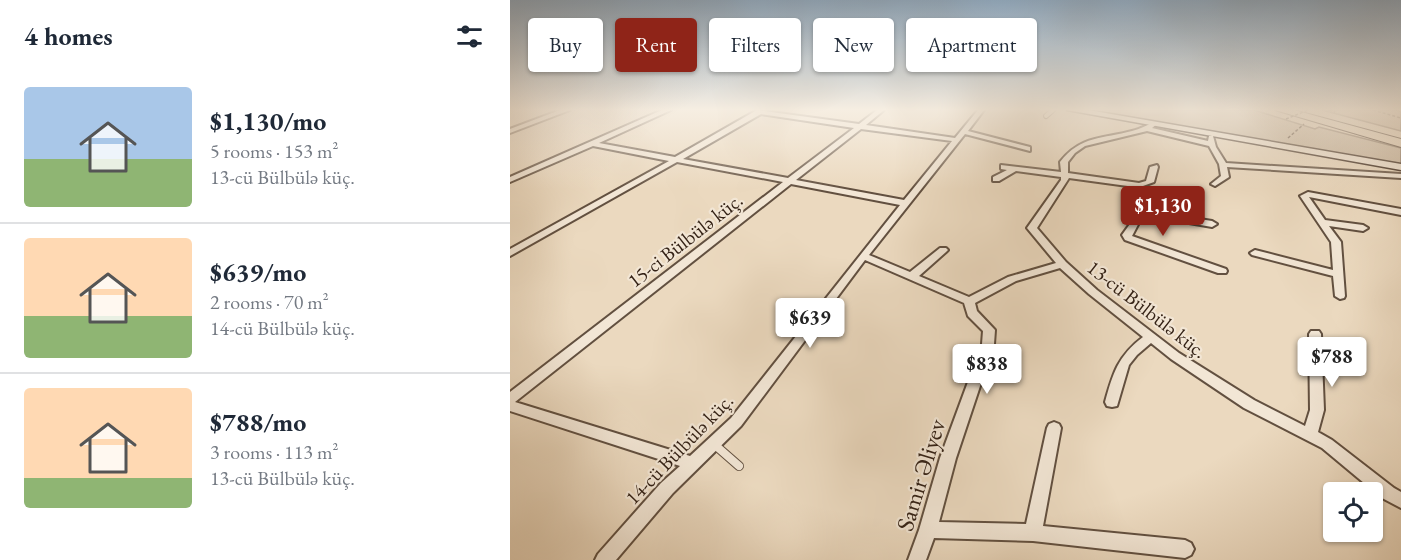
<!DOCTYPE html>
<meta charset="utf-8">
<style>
body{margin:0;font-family:"EB Garamond",serif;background:#f6f6f7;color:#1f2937;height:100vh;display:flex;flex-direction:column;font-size:22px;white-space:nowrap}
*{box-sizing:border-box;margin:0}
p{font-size:20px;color:#747a83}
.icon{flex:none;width:33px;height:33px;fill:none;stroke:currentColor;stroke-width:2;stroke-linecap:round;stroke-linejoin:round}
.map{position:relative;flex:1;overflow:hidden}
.details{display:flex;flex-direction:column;background:#fff;width:510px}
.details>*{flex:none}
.banner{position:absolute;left:18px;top:18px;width:570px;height:54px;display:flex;gap:12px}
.buttons{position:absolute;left:813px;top:482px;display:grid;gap:12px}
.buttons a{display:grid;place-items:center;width:60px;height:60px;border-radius:6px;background:#fff;box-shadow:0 2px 4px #0004;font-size:30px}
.price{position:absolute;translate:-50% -51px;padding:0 14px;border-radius:6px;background:#fff;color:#222;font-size:20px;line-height:39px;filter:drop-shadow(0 2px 3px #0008)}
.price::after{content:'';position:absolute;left:50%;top:36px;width:18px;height:14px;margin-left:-9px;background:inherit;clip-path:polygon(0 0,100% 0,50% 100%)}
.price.current{background:#8f2418;color:#fff}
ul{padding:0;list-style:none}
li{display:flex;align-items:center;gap:18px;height:150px;padding:0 24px}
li+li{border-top:2px solid #e0e1e3}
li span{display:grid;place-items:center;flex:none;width:168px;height:120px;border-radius:6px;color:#555}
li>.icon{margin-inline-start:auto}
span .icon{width:72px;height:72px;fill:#fffc;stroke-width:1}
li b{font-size:26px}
h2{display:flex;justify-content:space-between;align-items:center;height:72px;padding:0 24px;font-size:26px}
.pill{padding:0 21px;border-radius:6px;background:#fff;box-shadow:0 2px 4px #0004;font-size:21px;line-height:54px}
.pill.current{background:#8f2418;color:#fff}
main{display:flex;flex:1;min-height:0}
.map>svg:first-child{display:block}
</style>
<main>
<section class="details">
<h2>4 homes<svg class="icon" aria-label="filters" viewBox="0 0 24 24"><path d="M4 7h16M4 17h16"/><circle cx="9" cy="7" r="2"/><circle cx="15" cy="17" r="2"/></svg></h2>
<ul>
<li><span style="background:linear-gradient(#a9c7e8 60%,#8fb573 0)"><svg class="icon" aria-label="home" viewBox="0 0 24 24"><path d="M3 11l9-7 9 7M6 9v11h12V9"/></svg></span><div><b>$1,130/mo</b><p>5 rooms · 153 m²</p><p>13-cü Bülbülə küç.</p></div></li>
<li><span style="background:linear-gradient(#ffd9b3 65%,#8fb573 0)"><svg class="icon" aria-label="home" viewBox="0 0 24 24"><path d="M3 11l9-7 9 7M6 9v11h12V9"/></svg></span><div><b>$639/mo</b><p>2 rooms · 70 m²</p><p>14-cü Bülbülə küç.</p></div></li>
<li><span style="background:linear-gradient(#ffd9b3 75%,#8fb573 0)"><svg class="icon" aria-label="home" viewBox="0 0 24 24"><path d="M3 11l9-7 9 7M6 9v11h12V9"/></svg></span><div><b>$788/mo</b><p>3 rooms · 113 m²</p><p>13-cü Bülbülə küç.</p></div></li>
</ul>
</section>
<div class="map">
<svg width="891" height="560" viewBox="0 0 891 560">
<rect width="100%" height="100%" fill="#ebd9bf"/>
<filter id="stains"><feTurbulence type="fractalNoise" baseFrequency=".00333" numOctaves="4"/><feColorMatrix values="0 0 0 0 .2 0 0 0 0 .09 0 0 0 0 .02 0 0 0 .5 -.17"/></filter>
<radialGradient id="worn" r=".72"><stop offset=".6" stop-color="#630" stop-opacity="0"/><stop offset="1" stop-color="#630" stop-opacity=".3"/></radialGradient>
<g fill="#ccbaa2" stroke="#806e5c" stroke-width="1.5">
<path d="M573 110H744L805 129 809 127 891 148V164Z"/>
<path d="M812 110H887L891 112V131Z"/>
</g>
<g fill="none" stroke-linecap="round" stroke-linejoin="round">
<g stroke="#625040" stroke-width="6">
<path id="lane-far1" d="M536 116 543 110"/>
</g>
<g stroke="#625040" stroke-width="10">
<path id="lane" d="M205 445 229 466"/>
</g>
<g stroke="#625040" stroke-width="4">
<g id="street">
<path d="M50 110H60L0 133V129Z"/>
<path d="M152 110H161L89 143 165 157 247 110 349 124 367 110H374L356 125 445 138 468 110H474L458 131 520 147V151L455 134 359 255 400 272 430 248H436L438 250 436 252 409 276 459 297 498 277 546 263 517 228 551 180V177L506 171 489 181H483V177L497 170 491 169V165L551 172 550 162C571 135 593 139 622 131 630 129 637 125 644 122L647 124 642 128 698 141 699 136H703L706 147 716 163 891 174V178L717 167 719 177 705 186 701 184 711 176 709 164 699 146 637 131 575 146 565 153 558 162V173L629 183 636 181 640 167 647 165 648 167 644 182 633 186V210L702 221 707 224 702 227 633 215 622 236 716 269 717 271 716 273H708L615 240 612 235 625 217V187L559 178 527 228 556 262 587 290 669 353 744 400 795 426 800 410 799 334 801 331H809L811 334 814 410 808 432 822 440 884 488 891 492V508L872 498 812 448 734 408 661 359 641 343 627 355 619 365 607 406 602 407 597 406 595 402C603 373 608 356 633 337L579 294 550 268 506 281 465 303 467 311 485 330 484 344 446 458 429 522 516 524 537 428 539 424 544 422 549 424 551 428 533 526 675 540 681 543 684 549 681 555 675 558 523 541 424 538 416 560H398L409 530 430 458 472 344 473 331 458 316 454 303 355 260 231 426 163 493 106 560H85L88 554 151 483 170 466 0 411V392L273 182 167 162 0 256V249L159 161 83 146 0 182V177ZM251 114 344 128 278 178 173 159ZM351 129 442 141 394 200 286 180ZM281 184 390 205 221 418 180 456 5 402Z"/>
<path d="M798 192 891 209V215L799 197 815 220 853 225 858 228 853 231 819 226 831 242 835 296 834 298 830 299 825 296 823 276 742 255 740 253 745 250 823 270 821 242 790 196Z"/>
</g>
</g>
<g stroke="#342216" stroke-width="3">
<path id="secondary" d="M557 110H578L891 164V170Z"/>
</g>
<g stroke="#342216" stroke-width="2">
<path id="highway" d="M765 110H784L891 139V147Z"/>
</g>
<g stroke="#342216" stroke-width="1.5" stroke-dasharray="3 2" stroke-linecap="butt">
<path d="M819 110 825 112"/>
<path d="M863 110 891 118"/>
<path d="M778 138 794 124"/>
</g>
<use href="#lane-far1" stroke="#f2e6d5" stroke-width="4"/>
<use href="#lane" stroke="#f2e6d5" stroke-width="8"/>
<use href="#street" fill="#f2e6d5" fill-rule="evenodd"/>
<use href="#secondary" fill="#f2e6d5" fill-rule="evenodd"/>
<use href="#highway" fill="#ebd9bf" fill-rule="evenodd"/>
<path stroke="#342216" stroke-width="1.5" stroke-dasharray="3 2" stroke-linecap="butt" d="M776 119 798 110"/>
</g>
<linearGradient id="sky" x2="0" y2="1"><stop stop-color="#90aac1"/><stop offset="0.58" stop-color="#f6eee2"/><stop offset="1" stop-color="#f6eee2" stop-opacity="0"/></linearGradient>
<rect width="891" height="189" fill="url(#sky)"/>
<g text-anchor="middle" stroke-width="4.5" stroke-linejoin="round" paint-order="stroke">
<g font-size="20" fill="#342216" stroke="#f2e6d5">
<text transform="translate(175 240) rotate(-38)" y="7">15-ci Bülbülə küç.</text>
<text transform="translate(637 309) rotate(38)" y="7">13-cü Bülbülə küç.</text>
<text transform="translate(169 449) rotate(-46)" y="7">14-cü Bülbülə küç.</text>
</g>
<g font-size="24" fill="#342216" stroke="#f2e6d5">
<text transform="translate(411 475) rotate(-73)" y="8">Samir Əliyev</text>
</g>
</g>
<rect width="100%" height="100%" filter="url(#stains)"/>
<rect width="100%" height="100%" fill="url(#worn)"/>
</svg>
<div class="buttons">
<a><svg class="icon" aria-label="locate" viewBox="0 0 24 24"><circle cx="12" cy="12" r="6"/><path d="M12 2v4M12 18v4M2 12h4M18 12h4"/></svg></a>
</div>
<b class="price current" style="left:653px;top:237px">$1,130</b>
<b class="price" style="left:300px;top:349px">$639</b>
<b class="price" style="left:822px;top:388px">$788</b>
<b class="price" style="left:477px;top:395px">$838</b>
<div class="banner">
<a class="pill">Buy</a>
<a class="pill current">Rent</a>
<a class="pill">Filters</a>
<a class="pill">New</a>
<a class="pill">Apartment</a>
</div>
</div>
</main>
